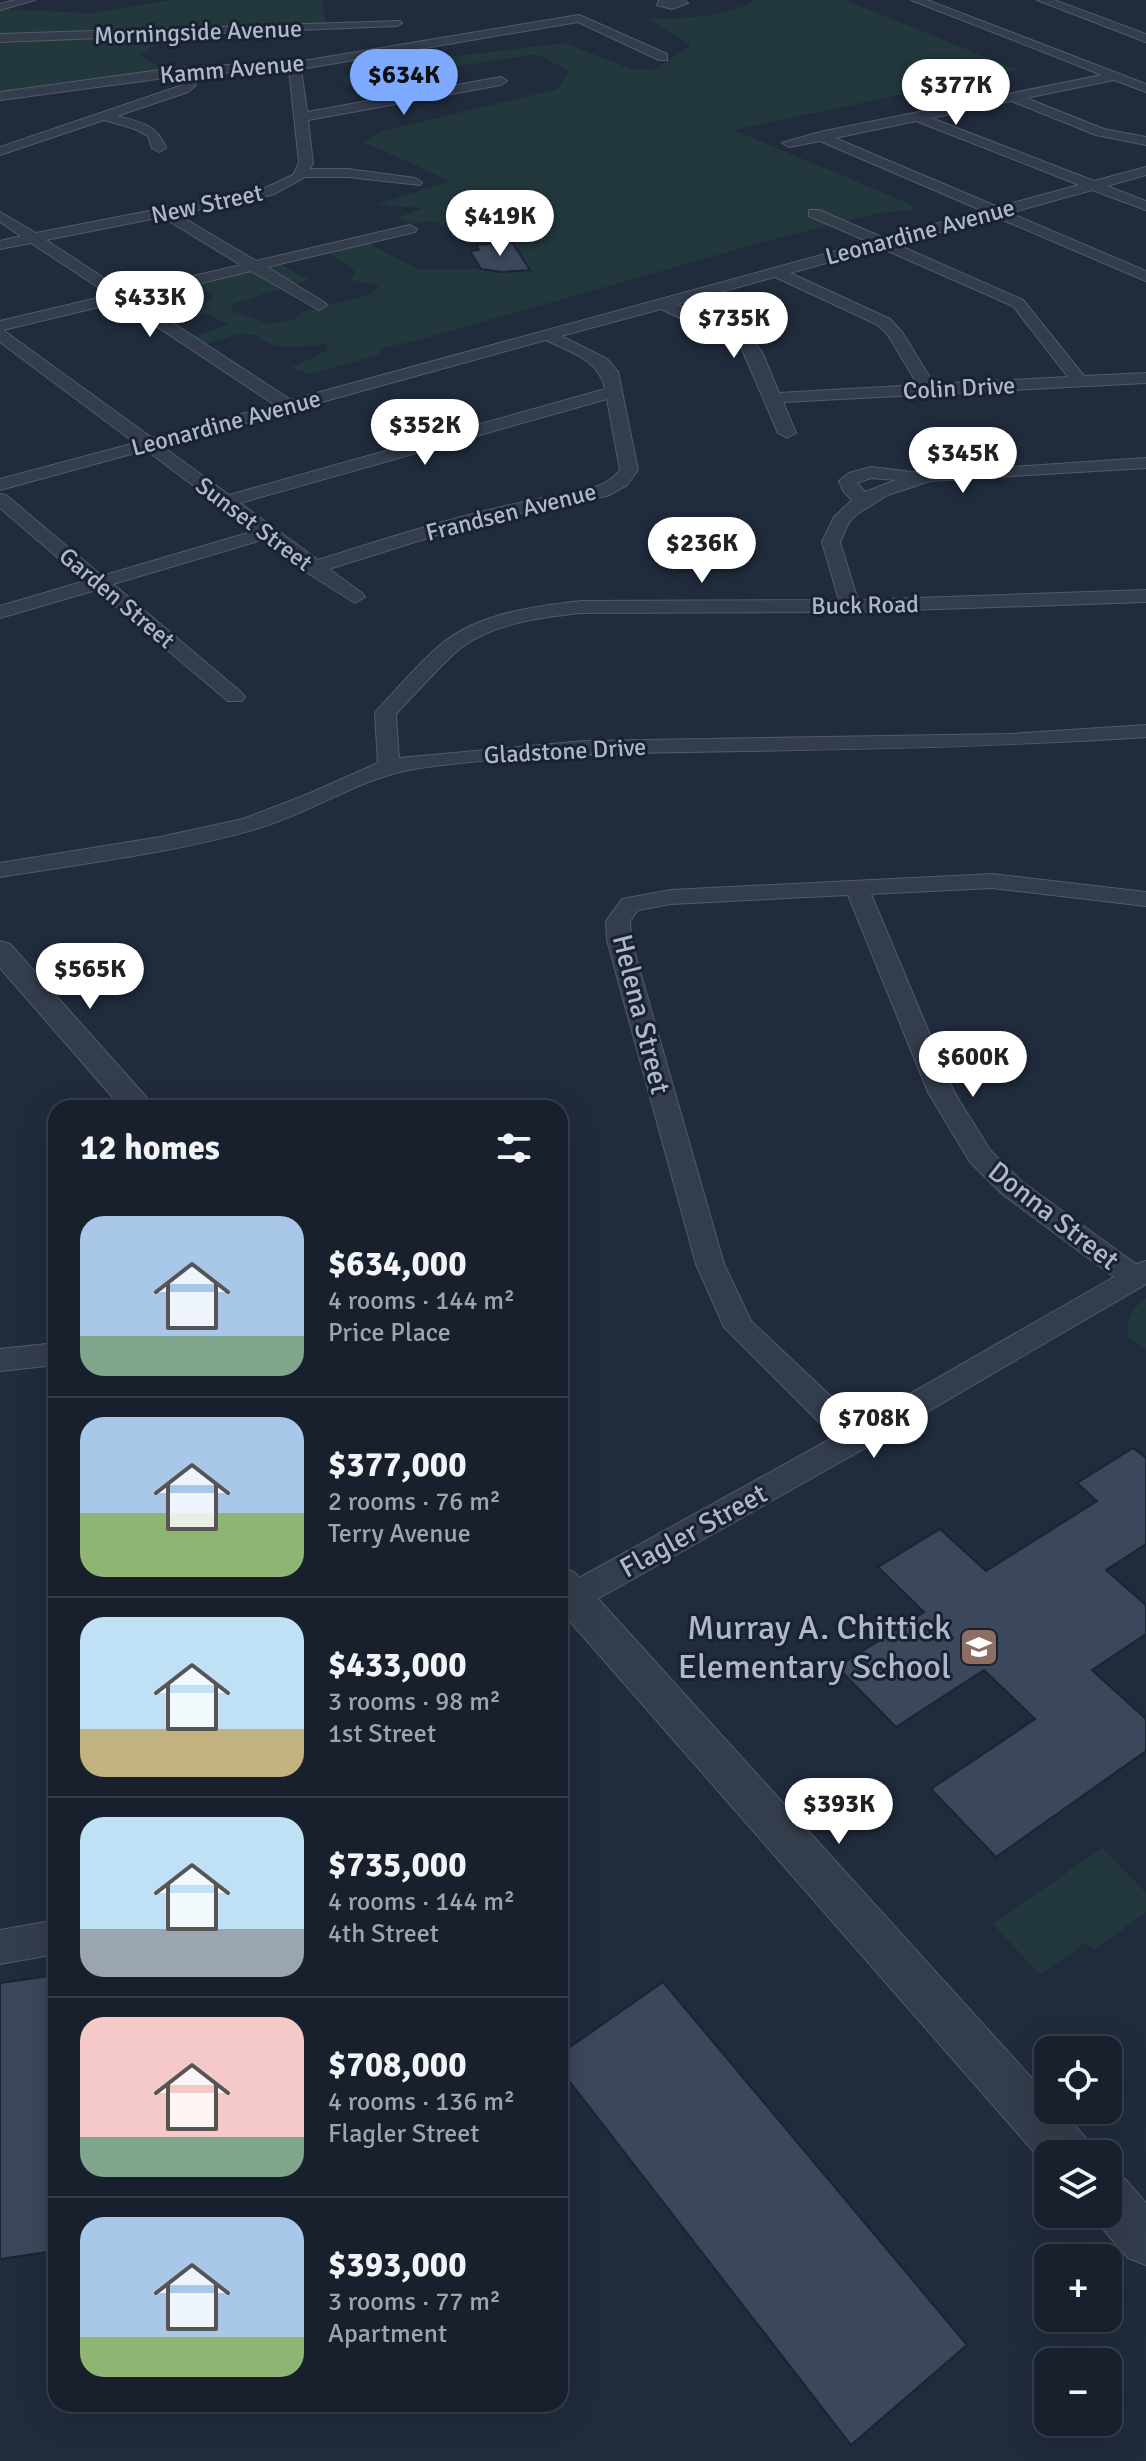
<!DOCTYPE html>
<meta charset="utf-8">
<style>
body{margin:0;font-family:Signika,sans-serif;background:#252d39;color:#f1f3f6;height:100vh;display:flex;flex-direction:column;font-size:30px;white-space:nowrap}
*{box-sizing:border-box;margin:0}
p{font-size:26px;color:#9fa3aa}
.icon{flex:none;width:44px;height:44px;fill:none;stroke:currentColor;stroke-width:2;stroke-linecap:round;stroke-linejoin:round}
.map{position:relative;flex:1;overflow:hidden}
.drawer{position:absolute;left:48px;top:1100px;width:520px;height:1312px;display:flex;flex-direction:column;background:#18202d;border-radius:24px;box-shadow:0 8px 32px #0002,0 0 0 2px #363e49}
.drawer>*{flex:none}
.buttons{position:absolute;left:1034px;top:2036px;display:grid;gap:16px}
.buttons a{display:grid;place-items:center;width:88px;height:88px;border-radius:16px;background:#18202d;box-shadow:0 8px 32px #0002,0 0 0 2px #363e49;font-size:40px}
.price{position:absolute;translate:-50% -68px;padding:0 18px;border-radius:28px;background:#fff;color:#222;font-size:26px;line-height:52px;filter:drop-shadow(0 2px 4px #0008)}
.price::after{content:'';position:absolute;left:50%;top:48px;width:24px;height:18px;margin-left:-12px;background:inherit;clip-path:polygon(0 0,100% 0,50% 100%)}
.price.current{background:#7da9ff;color:#111}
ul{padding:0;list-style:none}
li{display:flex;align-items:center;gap:24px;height:200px;padding:0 32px}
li+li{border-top:2px solid #363e49}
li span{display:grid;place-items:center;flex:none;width:224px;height:160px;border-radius:24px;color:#555}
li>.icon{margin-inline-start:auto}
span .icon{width:96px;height:96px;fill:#fffc;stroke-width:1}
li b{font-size:34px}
h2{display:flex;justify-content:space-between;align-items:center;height:96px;padding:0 32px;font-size:34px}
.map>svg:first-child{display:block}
</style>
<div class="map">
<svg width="1146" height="2461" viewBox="0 0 1146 2461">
<rect width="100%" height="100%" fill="#202b3c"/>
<g fill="#22383d">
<path d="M171 0H322L326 27 173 33 141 55 168 74 0 96V9L90 13Z"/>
<path d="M755 0H845L1018 70 734 130 910 204 913 210 878 213 767 241 412 342 384 347 377 355 311 374 291 368 326 351 327 344C303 346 275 353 256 335L238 334 198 347 187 339 228 325 208 314 163 323 150 315 209 302 214 295 197 287 200 278 275 261 309 280 233 304 232 311 270 324 294 319 305 311 370 295 379 285 351 280 355 272C346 261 333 260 325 249L362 240 420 270 496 268 499 272 529 269 512 242 514 239 462 241 438 223 429 221 412 224 397 218 422 208 375 205 450 181 363 142 383 131 558 89 569 71 536 54 428 71 410 69 392 72 391 80 355 90 342 79 357 68 565 43 631 69 655 70 691 45 648 19C681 18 726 18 755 0Z"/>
<path d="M1146 1298V1349L1128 1337C1126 1321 1132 1307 1146 1298Z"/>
<path d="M1102 1848 1146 1893V1912L1094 1950 1085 1943 1040 1975 993 1924Z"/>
</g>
<g fill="#3c475c" stroke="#1b2432" stroke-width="2">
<path d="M512 242 530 270 502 272 481 269 470 251 479 250 476 245Z"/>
<path d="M1133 1448 1146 1458V1544L1106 1570 1146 1605V1634L1092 1670 1146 1719V1751L996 1857 931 1789 1035 1719 984 1670 896 1727 837 1667 924 1612 878 1567 940 1529 986 1571 1097 1501 1077 1483Z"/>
<path d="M56 1975 54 2251 0 2259V1983Z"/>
<path d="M663 1982 967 2345 851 2445 560 2069V2054Z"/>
</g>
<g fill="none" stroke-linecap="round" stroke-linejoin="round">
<g stroke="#525a6a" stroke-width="2">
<g id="minor">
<path d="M15 0H35L0 10V4Z"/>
<path d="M659 0H684L688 3 672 9 657 5Z"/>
<path d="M911 0H927L1146 84V92L1114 80 1026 98 1104 129 1146 137V145L1096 135 1011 101 931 118 1094 181 1146 167V175L1107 186 1146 201V210L1092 190 1010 213 1146 271V281L996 217 896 244 1023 300 1084 376 1146 373V383L783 402 796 433 787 438 778 433 741 347 661 309 561 336 607 359 618 372 638 470 627 485 607 496 485 520 329 569 362 593 365 597 355 603 306 572 265 539 113 584 242 693 245 697 242 701H228L96 590 0 618V606L85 581 0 508V494L6 495 102 576 254 531 146 450 0 490V479L135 443 0 342V321L110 295 31 243 0 249V241L21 236 0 222V212L36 233 263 189 293 175 299 163 289 69 200 74 195 86 188 92 117 116C140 122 157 124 166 148L159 152 152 148 148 136 135 129 104 120 0 155V147L180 86 187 75 0 100V92L175 68 303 61 579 15 667 54V60H659L578 22 301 69 307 112 501 77 507 81 501 85 308 120 313 163 310 169H348L415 178 422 182 420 185 348 177H305L272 195 177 214 256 261 410 225 417 229 415 232 267 267 324 302 327 305 319 310 251 271 136 299 291 400 869 242 809 216V210H819L884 238 983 211 820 141 789 147 782 143 820 132 1102 75ZM916 121 1079 185 998 207 835 138ZM162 217 241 265 125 292 46 240ZM881 248 1013 306 1068 377 934 384 902 332 890 319 790 273ZM775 277 878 325 888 335 918 385 779 393 762 352 753 341 677 304ZM120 302 275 405 152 438 3 330ZM546 340C571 353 599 359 605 389L229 495 162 446ZM607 399 620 470C605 490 577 491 554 496 471 511 398 535 318 560L240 503Z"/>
<path d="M1037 0H1054L1146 34V42Z"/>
<path d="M400 21 402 23 396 26 0 42V34Z"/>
<path d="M1146 458V468L930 481 888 495 857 514 849 522 840 542 858 600 1146 590V602L850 612 581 613C541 617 489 624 457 651 435 671 416 693 396 714L399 758 584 741 1009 734 1146 725V737C1011 746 876 749 740 751 634 753 526 753 420 768 362 776 312 813 256 829 173 853 85 863 0 877V863L160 837 243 819 308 794 378 763 375 713 378 709C399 687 420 661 444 642 480 613 537 606 581 601L839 600 822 542 834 517 852 500 844 492 839 481 849 473 871 467 920 473ZM871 478 896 480 865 492 857 483Z"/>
<path d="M992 874 1146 892V906L992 888 871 894 954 1092 990 1150 1021 1181 1136 1264 1146 1261V1284L867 1447 585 1606 573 1610 561 1606V1588L834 1437 724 1327 696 1264 607 940 606 921 622 899 671 890ZM848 895 928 1092 970 1162 1001 1193 1114 1277 859 1423 751 1321 724 1264 631 940 630 921 638 910 671 904Z"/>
<path d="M56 1343V1365L0 1371V1349Z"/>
<path d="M56 1920V1954L0 1964V1930Z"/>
</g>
</g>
<g stroke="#525a6a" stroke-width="2">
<g id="tertiary">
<path d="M0 941 10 944 156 1108H122L0 968Z"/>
<path d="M560 1567 574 1572 1048 2096V2110H1061L1085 2137 1093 2154H1048V2168L560 1610Z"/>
<path d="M1108 2173 1126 2180 1146 2203V2265L1128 2258 1090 2214H1108Z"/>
</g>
</g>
<use href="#minor" fill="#343d4c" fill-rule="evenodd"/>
<use href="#tertiary" fill="#343d4c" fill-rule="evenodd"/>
</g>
<defs>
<g id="school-square" transform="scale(2)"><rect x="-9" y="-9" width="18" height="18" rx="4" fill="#8d6e63" stroke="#192230"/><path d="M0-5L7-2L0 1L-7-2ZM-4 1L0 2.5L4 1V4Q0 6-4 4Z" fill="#fff"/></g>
</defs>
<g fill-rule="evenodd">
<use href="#school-square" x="979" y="1647"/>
</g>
<g text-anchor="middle" stroke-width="6" stroke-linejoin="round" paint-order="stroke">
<g font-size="24" fill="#afb7c8" stroke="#192230">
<text transform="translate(198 32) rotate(-2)" y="8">Morningside Avenue</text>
<text transform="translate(232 69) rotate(-5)" y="8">Kamm Avenue</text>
<text transform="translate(207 204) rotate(-12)" y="8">New Street</text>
<text transform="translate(920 232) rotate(-15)" y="8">Leonardine Avenue</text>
<text transform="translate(959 388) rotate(-3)" y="8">Colin Drive</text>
<text transform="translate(226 423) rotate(-15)" y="8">Leonardine Avenue</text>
<text transform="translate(511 512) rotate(-14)" y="8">Frandsen Avenue</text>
<text transform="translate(254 524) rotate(37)" y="8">Sunset Street</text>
<text transform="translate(117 598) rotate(40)" y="8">Garden Street</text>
<text transform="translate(865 605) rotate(-1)" y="8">Buck Road</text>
<text transform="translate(565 751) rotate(-3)" y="8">Gladstone Drive</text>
</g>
<g font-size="28" fill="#afb7c8" stroke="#192230">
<text transform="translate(642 1014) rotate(76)" y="10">Helena Street</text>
<text transform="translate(1054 1215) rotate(38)" y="10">Donna Street</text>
<text transform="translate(693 1530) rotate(-29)" y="10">Flagler Street</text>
</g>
<g font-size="34" fill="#afb7c8" stroke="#192230" text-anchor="end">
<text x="951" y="1639">Murray A. Chittick<tspan x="951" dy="39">Elementary School</tspan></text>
</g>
</g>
</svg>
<div class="buttons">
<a><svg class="icon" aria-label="locate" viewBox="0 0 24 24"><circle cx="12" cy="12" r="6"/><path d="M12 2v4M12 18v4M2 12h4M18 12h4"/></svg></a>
<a><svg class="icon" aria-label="layers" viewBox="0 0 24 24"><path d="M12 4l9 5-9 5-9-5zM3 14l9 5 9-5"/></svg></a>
<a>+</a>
<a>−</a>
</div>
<b class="price current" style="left:404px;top:117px">$634K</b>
<b class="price" style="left:956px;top:127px">$377K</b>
<b class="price" style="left:500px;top:258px">$419K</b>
<b class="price" style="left:150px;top:339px">$433K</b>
<b class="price" style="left:734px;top:360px">$735K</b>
<b class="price" style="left:425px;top:467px">$352K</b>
<b class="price" style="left:963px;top:495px">$345K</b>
<b class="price" style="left:702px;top:585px">$236K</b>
<b class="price" style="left:90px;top:1011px">$565K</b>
<b class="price" style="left:973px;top:1099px">$600K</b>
<b class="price" style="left:874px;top:1460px">$708K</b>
<b class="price" style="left:839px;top:1846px">$393K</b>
<section class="drawer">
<h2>12 homes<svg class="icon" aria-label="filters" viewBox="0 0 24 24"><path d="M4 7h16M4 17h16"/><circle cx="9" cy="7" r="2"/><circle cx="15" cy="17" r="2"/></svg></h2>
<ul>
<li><span style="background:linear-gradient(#a9c7e8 75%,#7fa58c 0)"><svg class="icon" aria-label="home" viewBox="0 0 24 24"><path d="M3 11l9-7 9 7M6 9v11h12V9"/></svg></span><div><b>$634,000</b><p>4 rooms · 144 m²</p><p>Price Place</p></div></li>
<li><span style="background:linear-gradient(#a9c7e8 60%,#8fb573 0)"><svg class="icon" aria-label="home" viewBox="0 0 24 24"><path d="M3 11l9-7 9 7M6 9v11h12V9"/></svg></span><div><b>$377,000</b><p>2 rooms · 76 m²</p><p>Terry Avenue</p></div></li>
<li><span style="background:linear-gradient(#bfe0f5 70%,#c2b280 0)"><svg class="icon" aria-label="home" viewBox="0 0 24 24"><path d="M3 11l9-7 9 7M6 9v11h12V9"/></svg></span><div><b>$433,000</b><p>3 rooms · 98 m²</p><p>1st Street</p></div></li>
<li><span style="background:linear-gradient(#bfe0f5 70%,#9aa5b1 0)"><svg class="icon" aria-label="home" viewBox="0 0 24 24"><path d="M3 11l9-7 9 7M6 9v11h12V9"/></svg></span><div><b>$735,000</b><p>4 rooms · 144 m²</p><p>4th Street</p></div></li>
<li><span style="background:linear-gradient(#f6c9c9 75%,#7fa58c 0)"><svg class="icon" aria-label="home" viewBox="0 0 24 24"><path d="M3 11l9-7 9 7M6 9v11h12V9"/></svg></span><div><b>$708,000</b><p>4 rooms · 136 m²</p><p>Flagler Street</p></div></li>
<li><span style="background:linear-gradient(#a9c7e8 75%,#8fb573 0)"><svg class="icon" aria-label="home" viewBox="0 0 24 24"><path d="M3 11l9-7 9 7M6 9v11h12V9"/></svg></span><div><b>$393,000</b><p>3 rooms · 77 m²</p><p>Apartment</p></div></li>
</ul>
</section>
</div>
